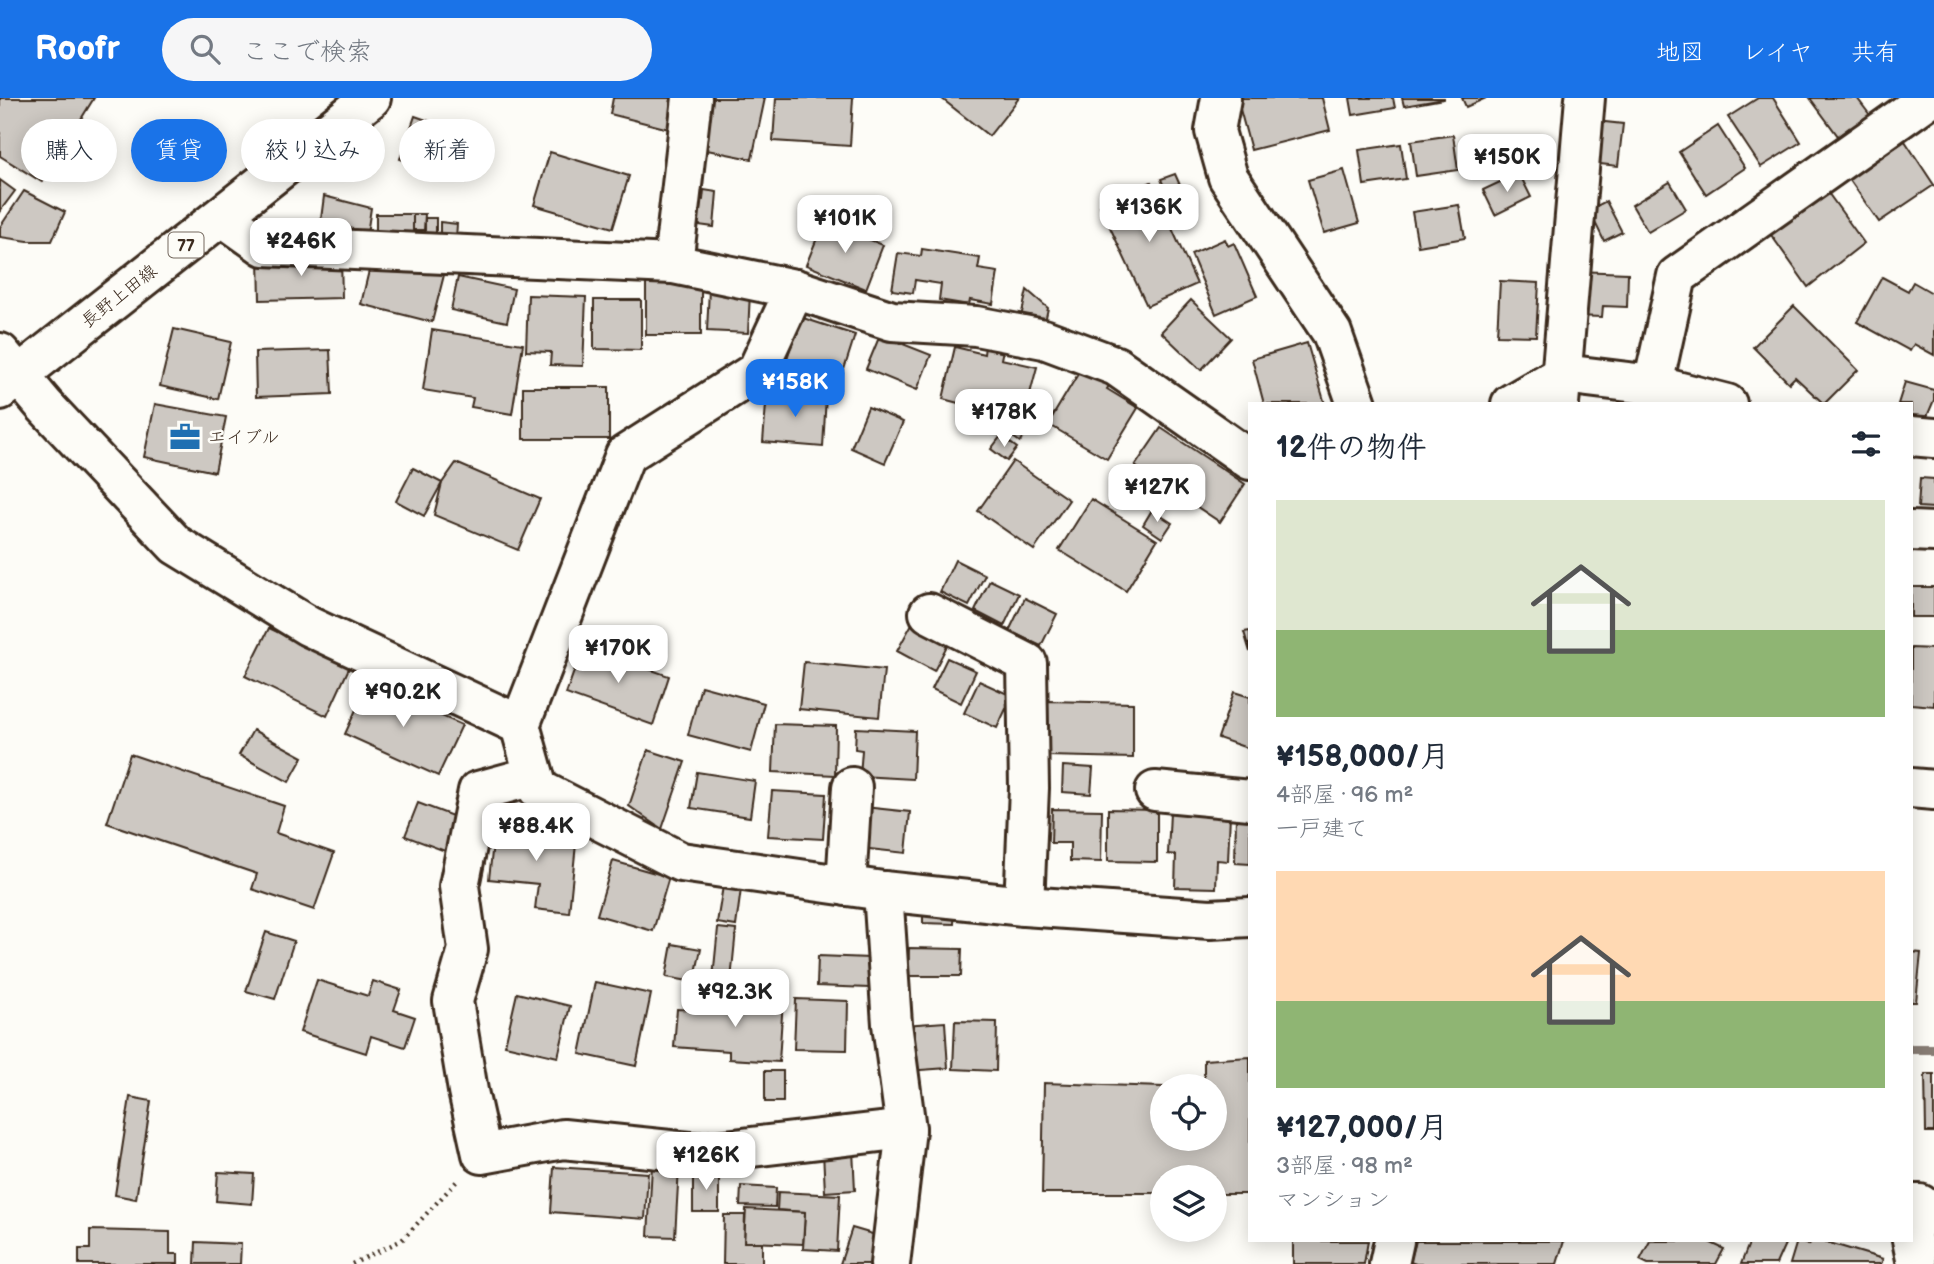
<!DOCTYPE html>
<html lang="ja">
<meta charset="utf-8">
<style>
body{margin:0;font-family:"Balsamiq Sans","Klee One",sans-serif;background:#f6f6f7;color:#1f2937;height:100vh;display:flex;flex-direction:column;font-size:26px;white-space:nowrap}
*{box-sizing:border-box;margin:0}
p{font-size:23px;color:#747a83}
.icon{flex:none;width:38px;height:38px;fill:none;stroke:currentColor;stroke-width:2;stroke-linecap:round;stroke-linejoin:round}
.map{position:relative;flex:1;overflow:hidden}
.side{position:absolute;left:1248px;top:304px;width:665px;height:840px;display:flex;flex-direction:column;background:#fff;border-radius:0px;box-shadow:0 4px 18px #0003}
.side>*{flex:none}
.guide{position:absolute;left:21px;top:21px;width:665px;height:63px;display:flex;gap:14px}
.buttons{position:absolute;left:1150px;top:976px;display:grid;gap:14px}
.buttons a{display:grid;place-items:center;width:77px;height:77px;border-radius:50%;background:#fff;box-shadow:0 4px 18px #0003;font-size:35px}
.price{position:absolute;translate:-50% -60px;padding:0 16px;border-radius:14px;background:#fff;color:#222;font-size:23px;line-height:46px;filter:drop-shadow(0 2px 4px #0008)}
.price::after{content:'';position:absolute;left:50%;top:42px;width:21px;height:16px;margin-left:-10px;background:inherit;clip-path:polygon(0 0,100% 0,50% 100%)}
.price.active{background:#1a73e8;color:#fff}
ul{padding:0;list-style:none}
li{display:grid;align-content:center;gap:14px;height:371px;padding:0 28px}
li span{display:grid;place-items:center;height:217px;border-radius:0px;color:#555}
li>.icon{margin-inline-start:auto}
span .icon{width:126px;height:126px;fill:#fffc;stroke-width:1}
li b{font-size:30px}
h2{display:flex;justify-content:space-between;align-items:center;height:84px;padding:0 28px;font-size:30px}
.pill{padding:0 24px;border-radius:32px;background:#fff;box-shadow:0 4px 18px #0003;font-size:24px;line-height:63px}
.pill.active{background:#1a73e8;color:#fff}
header{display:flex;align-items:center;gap:42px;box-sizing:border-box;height:98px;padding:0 35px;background:#1a73e8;color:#fff}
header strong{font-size:33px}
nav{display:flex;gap:38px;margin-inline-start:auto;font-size:24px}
.search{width:490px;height:63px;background:#f6f6f7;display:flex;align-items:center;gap:18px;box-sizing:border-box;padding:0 24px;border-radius:38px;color:#747a83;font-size:26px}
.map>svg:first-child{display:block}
</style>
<header>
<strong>Roofr</strong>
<div class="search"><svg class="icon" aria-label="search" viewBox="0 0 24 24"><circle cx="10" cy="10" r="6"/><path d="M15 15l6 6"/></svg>ここで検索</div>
<nav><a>地図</a><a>レイヤ</a><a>共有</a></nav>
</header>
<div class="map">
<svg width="1934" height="1166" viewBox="0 0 1934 1166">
<rect width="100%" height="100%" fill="#fdfcf7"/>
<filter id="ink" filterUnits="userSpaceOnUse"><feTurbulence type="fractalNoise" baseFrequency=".0143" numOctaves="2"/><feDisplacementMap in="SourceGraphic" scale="14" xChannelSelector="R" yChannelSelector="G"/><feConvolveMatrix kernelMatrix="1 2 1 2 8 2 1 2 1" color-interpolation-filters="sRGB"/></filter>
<g filter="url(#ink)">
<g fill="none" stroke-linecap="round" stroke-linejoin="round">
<path stroke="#887d74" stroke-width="10" d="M1911 951H1934"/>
</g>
<g fill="#cdc8c2" stroke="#3b2a1e" stroke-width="2">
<path d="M0 0H94L42 84 0 58Z"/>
<path d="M613 0H677L669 31 610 16Z"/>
<path d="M708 0H765L752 61 697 50Z"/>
<path d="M776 0H853L850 48 773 43Z"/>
<path d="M941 0H1019L989 38Z"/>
<path d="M1237 0H1322L1330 32 1251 52Z"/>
<path d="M1350 0H1393L1395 10 1353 17Z"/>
<path d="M1402 0H1444V1L1404 8Z"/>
<path d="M1462 0H1486L1466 9Z"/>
<path d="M1758 0H1773L1801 44 1761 69 1728 19Z"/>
<path d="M1810 0H1857L1873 21 1851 38 1849 30 1838 38Z"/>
<path d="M415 18 481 41 466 84 400 61Z"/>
<path d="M1596 23 1623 26 1618 68 1591 65Z"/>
<path d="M1718 28 1745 70 1706 96 1679 54Z"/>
<path d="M1453 37 1458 72 1416 78 1411 43Z"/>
<path d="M1905 43 1934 87 1879 124 1849 81Z"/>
<path d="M1401 46 1406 81 1364 87 1359 52Z"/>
<path d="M550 54 629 78 613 130 534 107Z"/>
<path d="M1344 72 1359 125 1324 135 1308 82Z"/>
<path d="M1519 75 1531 99 1495 117 1483 92Z"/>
<path d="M1175 76 1187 103 1172 109 1161 81Z"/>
<path d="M0 82 15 93 0 113Z"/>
<path d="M1151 84 1197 186 1147 208 1100 108Z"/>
<path d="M1670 84 1686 111 1648 134 1632 107Z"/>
<path d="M704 92 717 94 714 129 691 126 694 101 703 102Z"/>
<path d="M1826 92 1864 145 1808 189 1769 134Z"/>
<path d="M24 93 65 114 52 143H28L0 139V129Z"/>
<path d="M324 98 371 110 367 136 321 121Z"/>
<path d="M1606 103 1622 134 1604 143 1589 112Z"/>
<path d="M1459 107 1465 140 1418 148 1412 114Z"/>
<rect x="376" y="116" width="37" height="23"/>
<path d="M413 116H425L424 132H413Z"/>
<path d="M425 120H436V138L425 139Z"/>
<path d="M824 123 883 147 866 191 806 167Z"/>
<path d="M440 124 457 126 456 140 440 139Z"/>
<path d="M1225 141 1228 148 1234 145 1257 198 1216 216 1191 156Z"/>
<path d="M922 151 980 160 978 171 998 174 993 206 970 202 969 207 939 202 941 186 915 182 913 195 892 192 898 155 921 158Z"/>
<path d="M341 158 342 200 260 202 259 161Z"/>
<path d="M372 160 444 177 432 224 361 206Z"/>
<path d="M1577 173 1628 175 1627 209 1603 208 1602 219 1575 218Z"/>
<path d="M458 179 514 191 507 224 451 212Z"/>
<path d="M1882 179 1908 193 1913 184 1934 196V257L1914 246 1910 253 1857 224Z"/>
<path d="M1500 183 1539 185 1536 238 1497 237Z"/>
<rect x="646" y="184" width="55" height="53"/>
<path d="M709 191 750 194 748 235 707 233Z"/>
<path d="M1027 192 1048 210 1045 224 1021 219Z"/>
<path d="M528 197 586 199 583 268 550 267 551 254 526 253Z"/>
<path d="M594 202H641V252L594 251Z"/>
<path d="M1191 202 1231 240 1201 272 1161 234Z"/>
<path d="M1794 208 1858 272 1824 306 1795 279 1789 285 1753 249Z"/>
<path d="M800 219 855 237 841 281 786 264Z"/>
<path d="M174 231 231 244 218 301 160 288Z"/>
<path d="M432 232 523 246 512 316 471 309 473 300 423 292Z"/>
<path d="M880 237 931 257 917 292 866 271Z"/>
<path d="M1307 245 1325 306H1264L1252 261Z"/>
<path d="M985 248 1003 252 1001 261 1037 269 1027 307 1000 301 999 307 968 300 966 307 943 301 955 249 984 256Z"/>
<path d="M330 252 332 296 256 299 255 254Z"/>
<path d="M1081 271 1112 283 1107 291 1138 310 1107 361 1048 326Z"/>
<path d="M1905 284 1934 292V302L1923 328 1911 326V306H1898Z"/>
<rect x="523" y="289" width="86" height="52"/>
<path d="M767 294 826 298 823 349 763 344Z"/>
<path d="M155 306 226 319 215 374 144 359Z"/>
<path d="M868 309 903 324 885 365 851 350Z"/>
<path d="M1021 316 1034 326 1020 344 1007 335Z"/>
<path d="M1161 330 1245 386 1220 424 1135 368Z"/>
<path d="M1001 338 1017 350 1007 363 991 351Z"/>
<path d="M1013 363 1069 402 1034 452 978 413Z"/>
<path d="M456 365 540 401 518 452 434 417 442 385Z"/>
<path d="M413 370 442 385 424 418 396 403Z"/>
<path d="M1920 380 1934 381V410L1918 409Z"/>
<path d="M1091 401 1157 442 1126 493 1059 452Z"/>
<path d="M1152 412 1172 425 1162 440 1143 427Z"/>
<path d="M955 462 985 477 969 508 940 494Z"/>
<path d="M990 482 1019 496 1004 528 975 513Z"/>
<rect x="1911" y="489" width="23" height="30"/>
<path d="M1025 500 1057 516 1041 548 1009 533Z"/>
<path d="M914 522 950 542 934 573 897 553Z"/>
<path d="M269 530 350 568 327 618 245 578Z"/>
<path d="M1250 533V554L1244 534Z"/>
<path d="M583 548 669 578 653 627 566 596Z"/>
<path d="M1911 550 1934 551V608L1911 606Z"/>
<path d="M947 560 976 573 961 605 932 591Z"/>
<path d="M804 564 884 572 879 619 799 611Z"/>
<path d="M979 583 1012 598 997 630 964 615Z"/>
<path d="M368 585 462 627 438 678 345 636Z"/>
<path d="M701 588 764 605 751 654 688 637Z"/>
<path d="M1234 594 1250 599V651L1218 640Z"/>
<path d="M1048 603 1133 605V660L1047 658Z"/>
<path d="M775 626 836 628 835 677 773 674Z"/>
<path d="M856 630 915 633 913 681 860 678 862 652 855 651Z"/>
<path d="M253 632 303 659 289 684 239 657Z"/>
<path d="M648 652 685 664 662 731 629 708Z"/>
<path d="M130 656 284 708 276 735 334 755 314 812 252 791 257 776 107 725Z"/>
<path d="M1063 668 1093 670 1091 696 1062 694Z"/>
<path d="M697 674 755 683 750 719 691 710Z"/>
<path d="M772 693 826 696 823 741 768 738Z"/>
<path d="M418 705 466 723 453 756 405 738Z"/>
<path d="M855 708 910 714 906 755 851 749Z"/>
<path d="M1052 711 1102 712 1101 764 1070 763V745H1051Z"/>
<path d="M1108 711 1157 712V764L1108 763Z"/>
<path d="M1170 714 1230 716 1228 763 1217 762 1216 790 1175 789 1176 757 1168 756Z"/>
<path d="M1236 718 1250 719V766L1235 765Z"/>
<path d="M495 727 577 736 569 815 535 811 538 786 489 781Z"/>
<path d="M613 763 669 779 653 833 597 817Z"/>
<path d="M723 788 741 791 736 828 717 825Z"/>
<path d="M923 808 955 809 954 826 923 825Z"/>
<path d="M718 830 736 832 731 882 713 880Z"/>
<path d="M266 834 294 843 275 901 246 893Z"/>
<path d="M672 846 701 851 694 884 666 879Z"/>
<path d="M909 850 962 851 961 878H908Z"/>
<path d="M1911 854 1921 855 1916 904H1911Z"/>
<path d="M818 858 870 860 869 890 817 888Z"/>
<path d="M317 882 368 898 373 883 401 892 394 912 415 919 405 949 371 938 366 955 300 934Z"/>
<path d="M595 884 651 896 636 968 580 956Z"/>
<path d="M517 895 570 908 558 959 505 947Z"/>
<path d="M735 898 783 901 779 964 729 961V953L674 949 677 911 734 914Z"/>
<path d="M796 901 848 903 847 952 794 951Z"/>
<path d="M955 923 997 924 996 973 953 971Z"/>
<path d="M945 924 948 970 907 973 904 927Z"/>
<path d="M1250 959V1096H1214V1080H1162V1095H1042L1044 985 1163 989 1162 1041H1214V989H1204V962Z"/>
<rect x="765" y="973" width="18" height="31"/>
<path d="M1925 976H1934V1034H1926Z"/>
<path d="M130 999 151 1003 136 1101 115 1097Z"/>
<path d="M853 1052 855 1092 825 1094 823 1054Z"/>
<path d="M652 1068 679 1069 675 1139 648 1138Z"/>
<path d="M554 1069 648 1075 645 1121 551 1114Z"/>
<path d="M218 1074 254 1076 252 1106 216 1103Z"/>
<rect x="693" y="1074" width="26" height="40"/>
<path d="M741 1088 776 1090 775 1109 740 1108Z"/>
<path d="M778 1094 840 1097 837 1153 803 1151 805 1114 777 1112Z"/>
<path d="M746 1111 805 1114 803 1146 744 1144Z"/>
<path d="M724 1117H745L744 1144H762V1166H723Z"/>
<path d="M852 1130 879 1138 870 1166H840Z"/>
<path d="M90 1132 170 1134V1156H178V1166H79V1151H90Z"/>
<path d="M1293 1143H1368L1364 1166H1293Z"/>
<path d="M1416 1143H1564L1557 1166H1416L1410 1164Z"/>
<path d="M1650 1143H1707L1724 1151 1716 1166H1648L1640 1162Z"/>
<path d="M1750 1143H1778L1785 1146 1776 1166H1741Z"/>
<path d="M1797 1143 1809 1147 1811 1143H1823L1883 1161 1881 1166H1790Z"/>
<path d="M196 1144 241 1146 240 1166H195Z"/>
</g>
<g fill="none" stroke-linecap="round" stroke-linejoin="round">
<g stroke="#3b2a1e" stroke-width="44">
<g id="street">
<path d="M1221 0 1215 33 1228 79 1332 235 1357 306"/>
<path d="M222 118 264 148 673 166 795 191 892 223 976 228 1044 241 1116 268 1250 362"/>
<path d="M673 166 692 0"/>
<path d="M795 191 757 273 625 357 520 627 538 691 681 764 883 793 1024 808 1210 821 1250 819"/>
<path d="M0 255 44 307 176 447 308 528 520 627"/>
<path d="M1653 287 1677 178 1929 0"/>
<path d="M1511 306 1563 276 1653 287 1727 306"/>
<path d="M1559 306 1585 0"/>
<path d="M1911 338 1934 340"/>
<path d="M1911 433 1934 434"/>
<path d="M929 515 1027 565 1029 690 1024 808"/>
<path d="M534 678 478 693 459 788 468 851 453 903 468 993 482 1056 563 1041 699 1055 906 1031"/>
<path d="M1911 690 1934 692"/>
<path d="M1155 693 1250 702"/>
<path d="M846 788 852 689"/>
<path d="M883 793 892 926 906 1031 890 1166"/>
<path d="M1911 1106H1920L1911 1137 1917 1166"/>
<path d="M1389 1166 1394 1143"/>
</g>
</g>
<g stroke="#3b2a1e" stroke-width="44">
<path id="primary" d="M0 292 371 0"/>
</g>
<path stroke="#3b2a1e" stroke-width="4.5" stroke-dasharray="2 5" stroke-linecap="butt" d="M352 1166 402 1142 458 1082"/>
<use href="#street" stroke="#fdfcf7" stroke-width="38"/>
<use href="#primary" stroke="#fdfcf7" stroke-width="38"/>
</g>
</g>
<defs>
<g id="office-bare" transform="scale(2.415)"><path d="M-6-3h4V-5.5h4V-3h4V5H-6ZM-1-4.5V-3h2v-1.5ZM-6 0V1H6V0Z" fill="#1f6fb2" stroke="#fdfcf7" stroke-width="2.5" paint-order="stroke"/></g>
</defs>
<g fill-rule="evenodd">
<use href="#office-bare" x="185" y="339"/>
</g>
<g text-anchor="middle" stroke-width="5" stroke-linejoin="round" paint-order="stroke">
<rect fill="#fdfcf7" stroke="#75695f" stroke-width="2" x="168.5" y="134.5" width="35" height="25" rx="5"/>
<g font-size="16" font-weight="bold" fill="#3b2a1e">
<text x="186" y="153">77</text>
</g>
<g font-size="18" fill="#3b2a1e" stroke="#fdfcf7">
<text transform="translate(119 198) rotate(-38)" y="6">長野上田線</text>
</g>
<g font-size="18" fill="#3b2a1e" stroke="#fdfcf7" text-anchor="start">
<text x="208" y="345">エイブル</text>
</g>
</g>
</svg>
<div class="buttons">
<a><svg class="icon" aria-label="locate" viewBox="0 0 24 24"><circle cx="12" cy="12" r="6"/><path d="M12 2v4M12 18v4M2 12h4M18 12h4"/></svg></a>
<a><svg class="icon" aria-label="layers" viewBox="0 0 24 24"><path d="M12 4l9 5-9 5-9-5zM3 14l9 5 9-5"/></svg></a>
</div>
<b class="price" style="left:1507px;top:96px">¥150K</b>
<b class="price" style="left:1149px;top:146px">¥136K</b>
<b class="price" style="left:845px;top:157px">¥101K</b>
<b class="price" style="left:301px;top:180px">¥246K</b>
<b class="price active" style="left:795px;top:321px">¥158K</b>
<b class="price" style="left:1004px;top:351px">¥178K</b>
<b class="price" style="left:1157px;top:426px">¥127K</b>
<b class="price" style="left:618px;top:587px">¥170K</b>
<b class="price" style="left:403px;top:631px">¥90.2K</b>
<b class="price" style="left:536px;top:765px">¥88.4K</b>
<b class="price" style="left:735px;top:931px">¥92.3K</b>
<b class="price" style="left:706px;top:1094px">¥126K</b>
<div class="guide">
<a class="pill">購入</a>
<a class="pill active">賃貸</a>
<a class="pill">絞り込み</a>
<a class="pill">新着</a>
</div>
<section class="side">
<h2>12件の物件<svg class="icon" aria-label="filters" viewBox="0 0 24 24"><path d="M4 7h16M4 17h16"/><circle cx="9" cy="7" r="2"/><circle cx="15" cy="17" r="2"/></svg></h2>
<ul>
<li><span style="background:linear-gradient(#dfe7d0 60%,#8fb573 0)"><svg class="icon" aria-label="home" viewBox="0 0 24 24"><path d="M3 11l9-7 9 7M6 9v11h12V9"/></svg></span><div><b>¥158,000/月</b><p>4部屋 · 96 m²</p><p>一戸建て</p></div></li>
<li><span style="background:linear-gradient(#ffd9b3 60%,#8fb573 0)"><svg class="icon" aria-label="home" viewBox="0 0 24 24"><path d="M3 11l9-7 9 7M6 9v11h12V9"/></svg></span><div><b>¥127,000/月</b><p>3部屋 · 98 m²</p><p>マンション</p></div></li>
</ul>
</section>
</div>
